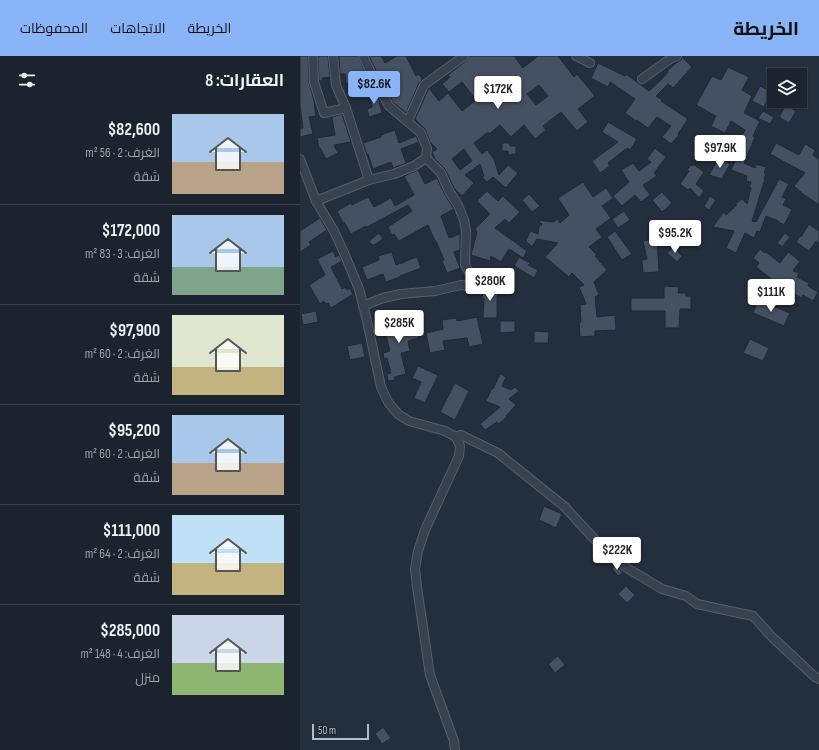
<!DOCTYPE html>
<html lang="ar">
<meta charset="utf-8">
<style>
body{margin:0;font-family:"Sofia Sans Condensed",Cairo,sans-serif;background:#282f3a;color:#f1f3f6;direction:rtl;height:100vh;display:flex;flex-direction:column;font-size:15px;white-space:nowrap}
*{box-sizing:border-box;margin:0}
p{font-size:13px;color:#a0a4aa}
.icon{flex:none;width:22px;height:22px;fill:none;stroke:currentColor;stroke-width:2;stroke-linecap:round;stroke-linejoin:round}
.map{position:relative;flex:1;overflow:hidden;direction:ltr}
.details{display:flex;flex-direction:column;background:#1b232e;width:300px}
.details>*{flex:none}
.fabs{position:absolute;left:467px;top:12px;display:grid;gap:8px}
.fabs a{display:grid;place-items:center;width:40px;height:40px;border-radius:0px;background:#1b232e;box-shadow:0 1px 3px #0004,0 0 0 1px #39404a;font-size:20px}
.scale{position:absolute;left:12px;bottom:10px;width:57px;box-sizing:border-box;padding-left:4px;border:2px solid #b4bcc9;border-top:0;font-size:11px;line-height:14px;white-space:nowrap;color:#b4bcc9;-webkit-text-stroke:3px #1d2633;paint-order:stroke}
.price{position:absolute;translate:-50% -34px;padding:0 9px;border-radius:4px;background:#fff;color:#222;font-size:13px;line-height:26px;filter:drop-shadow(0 1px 2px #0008)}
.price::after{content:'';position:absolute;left:50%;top:24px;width:12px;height:9px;margin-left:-6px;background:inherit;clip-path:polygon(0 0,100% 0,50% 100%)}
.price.current{background:#8ab4f8;color:#111}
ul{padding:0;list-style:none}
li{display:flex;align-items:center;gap:12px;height:100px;padding:0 16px}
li+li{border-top:1px solid #39404a}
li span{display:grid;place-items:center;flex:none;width:112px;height:80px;border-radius:0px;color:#555}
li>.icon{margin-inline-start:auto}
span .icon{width:48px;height:48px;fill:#fffc;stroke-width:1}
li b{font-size:17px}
h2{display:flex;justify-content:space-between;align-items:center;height:48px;padding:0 16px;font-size:17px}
header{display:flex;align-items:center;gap:24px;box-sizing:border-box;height:56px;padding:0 20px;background:#8ab4f8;color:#111}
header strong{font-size:19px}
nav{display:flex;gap:22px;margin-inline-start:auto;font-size:14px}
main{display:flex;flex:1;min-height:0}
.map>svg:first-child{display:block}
</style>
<header>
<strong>الخريطة</strong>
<nav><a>الخريطة</a><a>الاتجاهات</a><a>المحفوظات</a></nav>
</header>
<main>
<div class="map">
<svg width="519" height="694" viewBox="0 0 519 694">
<rect width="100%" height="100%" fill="#242f3e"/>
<g fill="#455162" stroke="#1f2835" fill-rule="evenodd">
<path d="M0 0H8L9 26 14 45 16 60 9 61 13 78 0 81V72H3L0 50Z"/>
<path d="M18 0H28L30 21 22 22 23 25H19Z"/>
<path d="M39 0H58L67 21V25L46 28 45 18H40Z"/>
<path d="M69 0H81L85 7 97 0H106L116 20 118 18 122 22 121 23 122 24 119 27 106 57 93 46 85 32 89 31 79 18 78 19Z"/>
<path d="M169 0H214L223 12 238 0H258L274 21 277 18 295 40 278 53 288 66 277 75 261 56 243 70 246 74 235 83 224 69 211 81 200 69 189 78 188 76 174 87 182 98 187 94 194 103 199 119 208 109 218 117 206 132 193 121 187 126 182 121 184 120 180 108 165 119 174 127 162 140 154 132 145 113 135 103 132 96 137 93 130 86 125 73 115 63 129 32 139 45 148 37 162 55 176 44 162 26 149 36 142 28 150 21 148 19 167 4ZM239 29 248 40 236 49 227 38ZM164 93 172 105 160 114 152 103Z"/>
<path d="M382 1 392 11 373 32 368 28 356 40 362 44 361 45 388 63 378 78 379 79 371 88 362 81 371 70 357 61 348 72 337 64 336 65 325 57 335 43 310 26 308 31 291 22 298 7 325 20 326 18 349 35 364 21 368 16 367 15 376 7 381 4Z"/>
<path d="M428 11 449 21 442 34 452 40 444 57 460 65 453 80 455 81 444 107 455 112 456 108 466 111 464 117H466L464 123H465L452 165 456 166 479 123 489 128 482 141 486 143 483 149 492 153 489 160 484 169 477 165H478L466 160 460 176 457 175 454 182 445 177 436 197 426 192 434 175 413 171 423 156 426 159 437 149 435 148 442 143 447 148 451 132H449L451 126 446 125 447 120 431 114 442 89 438 87 445 74 431 65 425 77 411 70 416 60 396 49 412 20 421 24Z"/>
<path d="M460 30 472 36 464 51 452 45Z"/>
<path d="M74 34 78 41 82 57 69 61 67 53 72 51 69 35Z"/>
<path d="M486 49 496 55 489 67 479 61Z"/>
<path d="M463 55 474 61 470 68 458 62Z"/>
<path d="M42 58 51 86 34 89 38 97 26 103 20 92H19L17 82 35 79 32 61Z"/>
<path d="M308 66 337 83 330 94 327 92 308 107 310 110 300 117 292 105 318 86 302 76Z"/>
<path d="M95 74 99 87 116 80 119 86 101 93 106 107 93 112 91 106 73 113 68 98 67 99 63 87 81 81V79Z"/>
<path d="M202 87H209L210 90H216V98L208 99V95H202Z"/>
<path d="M476 87 499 99 505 88 515 94 513 99 519 104V149L503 138 494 130 505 117 470 98Z"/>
<path d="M355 92 366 101 354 117 357 120 343 129 350 139 341 146 335 139 322 150 313 140 329 126 321 114 333 107 339 115 351 106 347 103Z"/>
<path d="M419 102 430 108 422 123 409 119Z"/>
<path d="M393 108 404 116 396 128 404 135 399 142 390 132 388 134 380 128 389 115 387 114 391 109 393 110Z"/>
<path d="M118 114 125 128 137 122 144 137 154 153 141 160 149 182 160 178V194L154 196 160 212 147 217 142 205 144 204 136 185H135L128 169 99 185 94 178 92 179 88 171 112 155 108 149 67 171 66 170 51 178 44 166 43 167 37 155 51 147 52 149 68 141 74 151 91 142 95 150 114 139 104 120Z"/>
<path d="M283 126 293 141 306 132 313 142 302 150 311 162 296 173 302 181 289 191 297 199 295 200 307 214 294 226 299 239 295 241 297 261 315 259 316 274 295 275V280L280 281 279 266H281L280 249 286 248 279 231 284 229 272 217 269 221 245 201 258 187 237 183 232 191 226 185 230 175 238 178 239 171 242 168 238 164 253 166 257 163 260 167 269 159 258 142Z"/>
<path d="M187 135 198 145 203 140 220 156 209 167 205 163 195 172 227 195 223 202 209 193 201 206 191 200 190 205 171 199 177 176 175 173 190 158 177 145Z"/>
<path d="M362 136 372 147 362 156 352 144Z"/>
<path d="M229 138 240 150 232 156 222 144Z"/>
<path d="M410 140 416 144 409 154 404 150Z"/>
<path d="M324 155 330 164 318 172 312 163Z"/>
<path d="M20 162 27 174 9 186 11 189 0 196V175Z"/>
<path d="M509 168 519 175V188L516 185 509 195 496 186 500 180 501 181Z"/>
<path d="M315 175 332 198 322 204 307 181Z"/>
<path d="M79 177 83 183 74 189H72L69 185Z"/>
<path d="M485 177 490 181 482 191 477 187Z"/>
<path d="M357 182 359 216 343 217 342 204 347 203 343 185Z"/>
<path d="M373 191 382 200 377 206 367 197Z"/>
<path d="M460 193 465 197 466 196 480 207 488 196 500 205 493 215 499 217 497 221 509 227 508 230 518 236 513 245 503 239 502 242 473 228 474 225 456 211 459 207 453 202Z"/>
<path d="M33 195 36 201 39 199 42 205 31 211 42 233 45 231 47 234 50 232 53 238 31 252 28 247 26 248 24 245 20 248 9 229 25 219 17 203Z"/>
<path d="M92 196 96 209 100 207 101 208 106 205 117 201 121 212 100 220V221L86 226 83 218 67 224 62 211 79 204 78 200Z"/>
<path d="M219 201 230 207 228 209 238 214 234 222 214 210Z"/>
<path d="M183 230 198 232 197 242V262H183L184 243 182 242Z"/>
<path d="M364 230 379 231 378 237H386V240H391V253H380L379 272H365V255H331V242H364Z"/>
<path d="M458 244 490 257 484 270 453 257Z"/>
<path d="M16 255 18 266 3 269 1 258Z"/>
<path d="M114 261 119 282 108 285 110 295 101 297 106 318 94 321 95 324 88 325 87 318 91 317 87 302 84 303 83 297 90 295 83 268Z"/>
<path d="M177 261 183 288 169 291 167 282 143 285 145 294 130 297 126 277 143 273 142 264 156 262 157 265Z"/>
<path d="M200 265H215V276L200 277Z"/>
<path d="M234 275 249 276 248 287H234Z"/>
<path d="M450 283 469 292 463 305 443 297Z"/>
<path d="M62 287 65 301 50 304 47 290Z"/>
<path d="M118 310 138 319 125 347 114 342 121 326 112 322Z"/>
<path d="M200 318 206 321 202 330 211 334 215 331 219 335 209 343 216 349 206 360 207 361 198 368 197 366 185 374 180 368 200 351 186 345 192 332 193 333Z"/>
<path d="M155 327 169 335 155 364 140 356Z"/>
<path d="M244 450 262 458 256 472 239 464Z"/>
<path d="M315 510 323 516 318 520 312 513Z"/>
<path d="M326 530 335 539 327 547 318 538Z"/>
<path d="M258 600 265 609 255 617 248 608Z"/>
<path d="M83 671 91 682 82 688 75 678Z"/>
</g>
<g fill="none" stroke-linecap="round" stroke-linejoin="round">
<g stroke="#565f6c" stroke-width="10">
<g id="minor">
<path d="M13 0 14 26 24 57 46 52"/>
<path d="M33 0 36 29 46 52 69 124"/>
<path d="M276 0 290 7"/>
<path d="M342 23 370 3 377 0"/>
<path d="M108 65 124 29 164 0"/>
<path d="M0 103 16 145 34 175 45 199 59 233 67 265 81 331 88 346 98 358 109 365 145 375 156 381 160 390 159 400 125 474 118 495 115 513 117 531 130 619 154 685 155 694"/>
<path d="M16 145 69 124 94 118 114 110 126 102 127 92 121 77 89 50 73 21 63 0"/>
<path d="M63 250 83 242 101 238 135 235 161 229 173 230 172 221 165 209 166 175 164 164 158 149 149 135 141 117 126 102"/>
<path d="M156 381 161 379 198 397 265 451 308 498 327 512 362 533 386 540 397 548 453 560 472 581 515 621 519 623"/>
</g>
</g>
<use href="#minor" stroke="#38414e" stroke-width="8"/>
</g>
</svg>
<div class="fabs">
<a><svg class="icon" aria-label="layers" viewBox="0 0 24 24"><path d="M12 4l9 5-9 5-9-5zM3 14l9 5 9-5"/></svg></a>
</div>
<div class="scale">50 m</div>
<b class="price current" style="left:74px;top:49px">$82.6K</b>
<b class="price" style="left:198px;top:54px">$172K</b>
<b class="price" style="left:420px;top:113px">$97.9K</b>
<b class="price" style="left:375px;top:198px">$95.2K</b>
<b class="price" style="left:190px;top:246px">$280K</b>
<b class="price" style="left:471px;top:257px">$111K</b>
<b class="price" style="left:99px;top:288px">$285K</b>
<b class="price" style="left:317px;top:515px">$222K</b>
</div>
<section class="details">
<h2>العقارات: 8<svg class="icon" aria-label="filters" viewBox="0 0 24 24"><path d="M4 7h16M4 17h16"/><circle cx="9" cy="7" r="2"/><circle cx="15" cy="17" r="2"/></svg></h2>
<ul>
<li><span style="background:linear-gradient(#a9c7e8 60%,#b9a48a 0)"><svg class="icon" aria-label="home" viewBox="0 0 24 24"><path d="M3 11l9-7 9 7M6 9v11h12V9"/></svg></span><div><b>$82,600</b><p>الغرف: 2 · 56 m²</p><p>شقة</p></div></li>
<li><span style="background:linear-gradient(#a9c7e8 65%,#7fa58c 0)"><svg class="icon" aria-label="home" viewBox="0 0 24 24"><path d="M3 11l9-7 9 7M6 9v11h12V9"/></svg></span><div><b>$172,000</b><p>الغرف: 3 · 83 m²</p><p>شقة</p></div></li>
<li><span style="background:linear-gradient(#dfe7d0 65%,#c2b280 0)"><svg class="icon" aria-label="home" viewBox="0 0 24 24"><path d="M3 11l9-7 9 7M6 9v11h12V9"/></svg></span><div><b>$97,900</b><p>الغرف: 2 · 60 m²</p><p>شقة</p></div></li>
<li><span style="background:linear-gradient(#a9c7e8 60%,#b9a48a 0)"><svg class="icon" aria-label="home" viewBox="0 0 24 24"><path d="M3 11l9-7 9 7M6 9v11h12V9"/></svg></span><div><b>$95,200</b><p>الغرف: 2 · 60 m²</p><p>شقة</p></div></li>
<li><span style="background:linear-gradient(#bfe0f5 60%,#c2b280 0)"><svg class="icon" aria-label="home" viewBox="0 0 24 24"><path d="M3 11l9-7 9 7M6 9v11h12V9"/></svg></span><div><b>$111,000</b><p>الغرف: 2 · 64 m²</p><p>شقة</p></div></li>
<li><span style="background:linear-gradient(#c9d6e8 60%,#8fb573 0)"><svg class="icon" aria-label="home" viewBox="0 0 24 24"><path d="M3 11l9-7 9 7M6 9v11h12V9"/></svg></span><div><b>$285,000</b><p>الغرف: 4 · 148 m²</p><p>منزل</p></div></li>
</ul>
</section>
</main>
